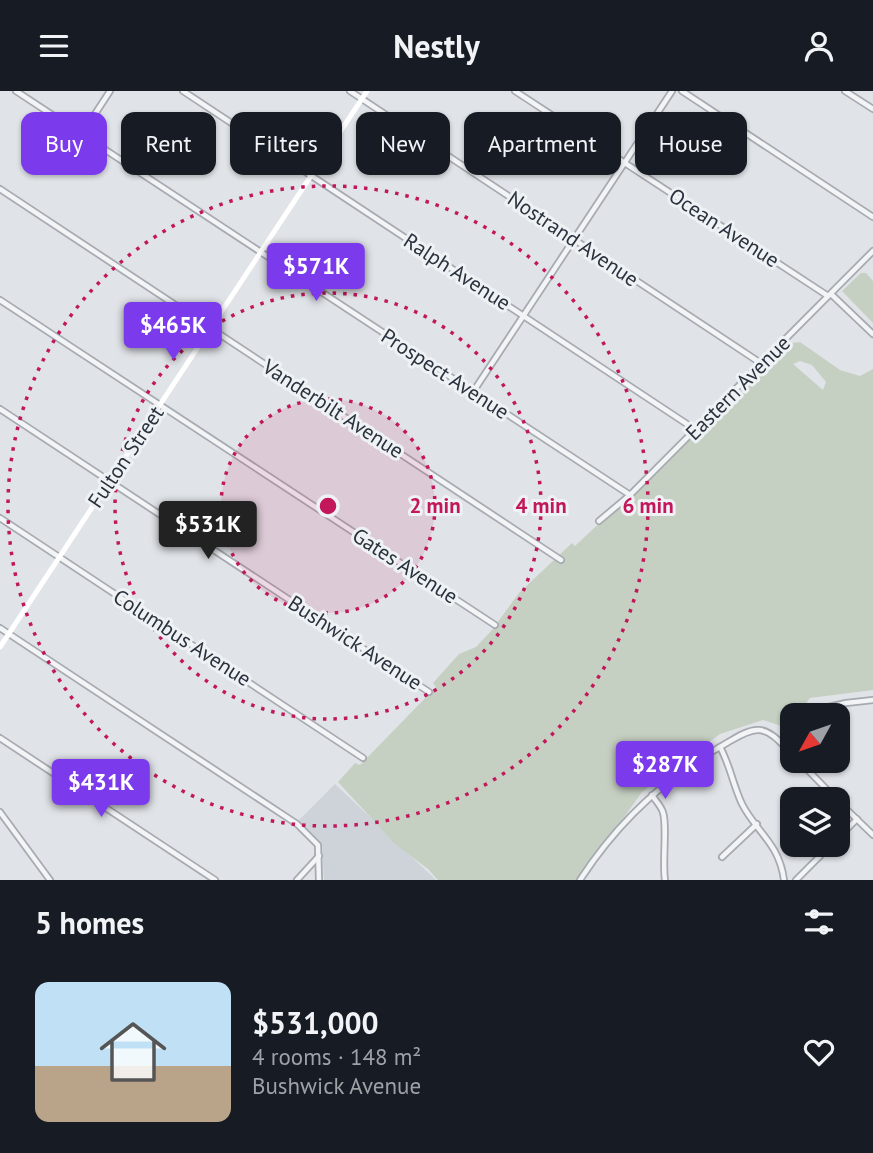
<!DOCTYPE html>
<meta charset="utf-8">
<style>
body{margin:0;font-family:"PT Sans",sans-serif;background:#20242c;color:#f1f3f6;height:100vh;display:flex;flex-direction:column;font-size:26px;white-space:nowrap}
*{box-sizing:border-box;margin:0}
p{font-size:23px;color:#9ea1a6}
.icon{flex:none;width:38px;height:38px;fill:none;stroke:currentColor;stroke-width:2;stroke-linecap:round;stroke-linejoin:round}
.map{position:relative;height:789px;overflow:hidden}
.panel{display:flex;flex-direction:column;background:#171b24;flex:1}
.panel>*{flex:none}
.guide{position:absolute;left:21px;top:21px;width:831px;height:63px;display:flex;gap:14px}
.needle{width:46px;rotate:230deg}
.buttons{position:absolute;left:780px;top:612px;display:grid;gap:14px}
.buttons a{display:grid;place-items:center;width:70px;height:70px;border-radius:14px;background:#171b24;box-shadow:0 2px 5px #0004;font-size:35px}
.price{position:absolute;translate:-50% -60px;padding:0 16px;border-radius:7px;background:#7c3aed;color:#fff;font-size:23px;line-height:46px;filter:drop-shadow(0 2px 4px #0008)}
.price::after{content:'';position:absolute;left:50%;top:42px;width:21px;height:16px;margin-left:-10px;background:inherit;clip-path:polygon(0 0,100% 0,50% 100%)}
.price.current{background:#222;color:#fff}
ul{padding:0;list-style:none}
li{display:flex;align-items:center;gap:21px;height:175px;padding:0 35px}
li span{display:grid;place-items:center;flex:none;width:196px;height:140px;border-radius:14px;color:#555}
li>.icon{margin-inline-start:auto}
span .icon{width:84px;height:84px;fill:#fffc;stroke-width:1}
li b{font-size:30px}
h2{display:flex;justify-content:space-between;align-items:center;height:84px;padding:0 35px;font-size:30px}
.chip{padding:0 24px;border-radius:14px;background:#171b24;box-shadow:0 2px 5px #0004;font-size:24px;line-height:63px}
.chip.current{background:#7c3aed;color:#fff}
header{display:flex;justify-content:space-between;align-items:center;height:91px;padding:0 35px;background:#171b24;font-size:32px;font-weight:700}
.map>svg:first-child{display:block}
</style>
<header><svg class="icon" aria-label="menu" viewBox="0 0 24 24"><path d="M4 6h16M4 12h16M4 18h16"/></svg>Nestly<svg class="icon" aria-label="person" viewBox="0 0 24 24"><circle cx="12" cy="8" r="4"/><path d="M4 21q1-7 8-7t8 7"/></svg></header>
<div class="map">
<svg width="873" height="789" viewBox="0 0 873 789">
<rect width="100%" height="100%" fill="#e0e3e7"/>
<path fill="#ced2d9" d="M335 693 436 789H324L322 753 299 729Z"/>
<g fill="#c6d0c2" fill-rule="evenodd">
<path d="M861 182H866L873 190V232L842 200Z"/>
<path d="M800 251 840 279 860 285 873 278V599L810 607 801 619 806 625H793V637L791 638 763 629 720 643 642 701 579 789H438L428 778 395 753 338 691 355 672 360 674 436 596 433 592 459 563 476 556 492 539 519 502 572 452 575 455 755 286H752L784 253ZM800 270 812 274 826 291 823 299 793 273Z"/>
</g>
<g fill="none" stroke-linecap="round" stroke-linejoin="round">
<g stroke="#a6aab1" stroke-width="8">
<g id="street">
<path d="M16 0 630 404"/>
<path d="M183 0 696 339"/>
<path d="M350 0 762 273"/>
<path d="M515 0 828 205"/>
<path d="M682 0 873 126"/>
<path d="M845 0 873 18"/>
<path d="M82 43 110 0"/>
<path d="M0 98 561 469"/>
<path d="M831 203 873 243"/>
<path d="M0 209 495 534"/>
<path d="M473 301 672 0"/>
<path d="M0 318 429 601"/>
<path d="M0 427 363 667"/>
<path d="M599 430 630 404 873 160"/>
<path d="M0 537 297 733 318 754 319 789"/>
<path d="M811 620 846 612 873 609"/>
<path d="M0 647 215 789"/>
<path d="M720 656C730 674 733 694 742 713 757 742 779 752 784 789"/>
<path d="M799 670 837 709"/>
<path d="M652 704C655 709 660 714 662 719 668 729 662 772 665 789"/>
<path d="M838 710 873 744"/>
<path d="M0 721 50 789"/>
<path d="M838 747 857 728"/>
<path d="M722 766 757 733"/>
<path d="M297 789 319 765"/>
<path d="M580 789C617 732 666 686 725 653 734 648 748 638 759 639 773 640 783 655 793 664"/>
<path d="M796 789 831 754"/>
</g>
</g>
<use href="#street" stroke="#f2f4f6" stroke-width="4.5"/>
<path stroke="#fff" stroke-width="5" d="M0 556 367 0"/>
</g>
<circle cx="328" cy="415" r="107" fill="#c2185b" fill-opacity=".12"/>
<g fill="none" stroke="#c2185b" stroke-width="3.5" stroke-dasharray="3.5 7">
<circle cx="328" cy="415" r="107"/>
<circle cx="328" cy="415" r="213"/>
<circle cx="328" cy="415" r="320"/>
</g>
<g text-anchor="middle" stroke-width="6" stroke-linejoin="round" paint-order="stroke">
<g font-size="21" fill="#2a323d" stroke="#eff2f5">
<text transform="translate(724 137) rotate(33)" y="7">Ocean Avenue</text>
<text transform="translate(573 148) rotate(34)" y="7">Nostrand Avenue</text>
<text transform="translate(457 181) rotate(33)" y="7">Ralph Avenue</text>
<text transform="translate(445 283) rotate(33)" y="7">Prospect Avenue</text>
<text transform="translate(738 297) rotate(-45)" y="7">Eastern Avenue</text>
<text transform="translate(333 318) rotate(33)" y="7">Vanderbilt Avenue</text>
<text transform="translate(126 366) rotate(-56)" y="7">Fulton Street</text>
<text transform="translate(405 475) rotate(33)" y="7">Gates Avenue</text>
<text transform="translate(182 547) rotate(33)" y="7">Columbus Avenue</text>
<text transform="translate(355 552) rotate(33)" y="7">Bushwick Avenue</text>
</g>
</g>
<circle cx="328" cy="415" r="10" fill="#c2185b" stroke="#eff2f5" stroke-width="3.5"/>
<g font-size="21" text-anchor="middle" font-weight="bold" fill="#c2185b" stroke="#eff2f5" stroke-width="6" stroke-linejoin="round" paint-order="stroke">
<text x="435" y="422">2 min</text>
<text x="541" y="422">4 min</text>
<text x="648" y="422">6 min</text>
</g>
</svg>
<div class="buttons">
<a><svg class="needle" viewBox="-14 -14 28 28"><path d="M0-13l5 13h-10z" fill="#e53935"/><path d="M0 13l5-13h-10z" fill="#9ea1a6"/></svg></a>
<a><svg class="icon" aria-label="layers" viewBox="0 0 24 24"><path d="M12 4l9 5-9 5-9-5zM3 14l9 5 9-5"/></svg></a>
</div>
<b class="price" style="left:316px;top:212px">$571K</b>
<b class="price" style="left:173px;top:271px">$465K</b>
<b class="price current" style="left:208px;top:470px">$531K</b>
<b class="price" style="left:665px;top:710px">$287K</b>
<b class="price" style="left:101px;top:728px">$431K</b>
<div class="guide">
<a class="chip current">Buy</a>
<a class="chip">Rent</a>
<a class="chip">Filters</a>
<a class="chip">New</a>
<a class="chip">Apartment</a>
<a class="chip">House</a>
</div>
</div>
<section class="panel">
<h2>5 homes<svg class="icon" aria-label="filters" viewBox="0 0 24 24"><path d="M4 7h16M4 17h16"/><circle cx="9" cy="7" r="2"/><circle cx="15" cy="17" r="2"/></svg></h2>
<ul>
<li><span style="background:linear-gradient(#bfe0f5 60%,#b9a48a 0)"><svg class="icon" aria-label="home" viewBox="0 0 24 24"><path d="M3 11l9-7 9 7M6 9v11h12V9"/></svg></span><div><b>$531,000</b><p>4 rooms · 148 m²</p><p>Bushwick Avenue</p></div><svg class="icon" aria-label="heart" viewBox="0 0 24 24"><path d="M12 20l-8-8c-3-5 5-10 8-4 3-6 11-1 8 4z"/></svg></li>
</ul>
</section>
